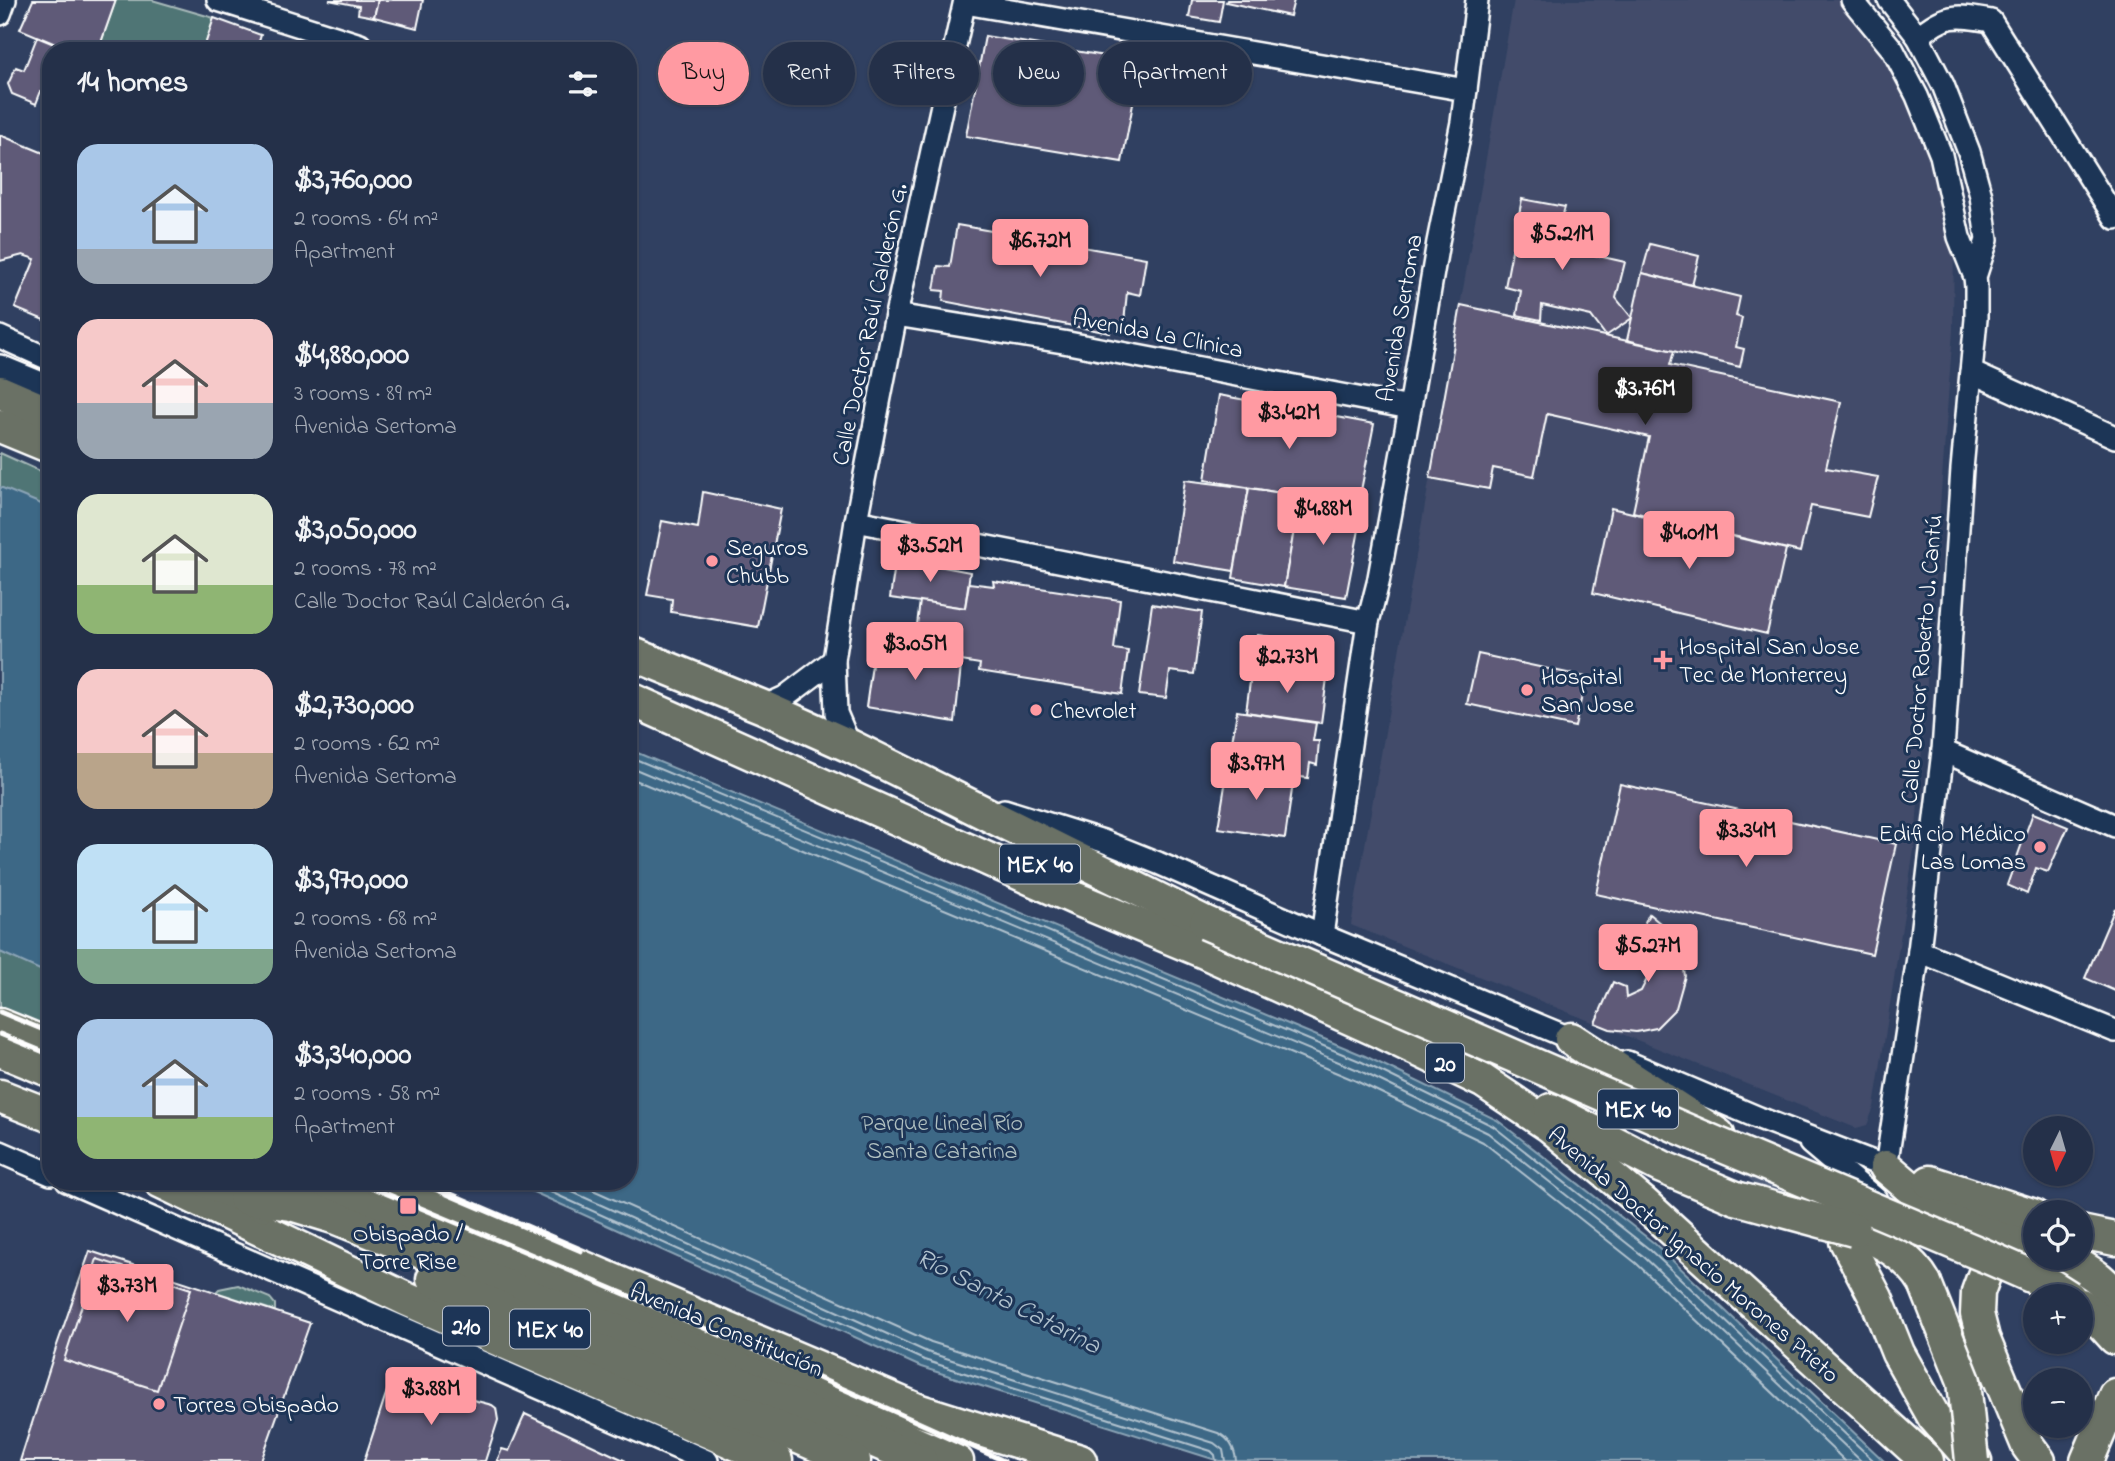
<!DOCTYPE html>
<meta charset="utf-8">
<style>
body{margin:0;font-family:"Indie Flower",sans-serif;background:#2c3850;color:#f1f3f6;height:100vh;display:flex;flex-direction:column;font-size:26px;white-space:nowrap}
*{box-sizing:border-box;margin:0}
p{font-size:23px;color:#a3a9b4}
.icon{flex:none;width:38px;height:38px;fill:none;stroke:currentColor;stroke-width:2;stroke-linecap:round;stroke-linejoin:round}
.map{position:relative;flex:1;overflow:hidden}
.panel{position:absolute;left:42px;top:42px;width:595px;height:1148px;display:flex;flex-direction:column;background:#243049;border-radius:28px;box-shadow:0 2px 5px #0004,0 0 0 2px #414b61}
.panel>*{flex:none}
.hud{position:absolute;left:658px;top:42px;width:665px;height:63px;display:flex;gap:14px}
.needle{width:46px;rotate:185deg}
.buttons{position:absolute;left:2023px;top:1116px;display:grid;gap:14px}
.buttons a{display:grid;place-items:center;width:70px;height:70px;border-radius:50%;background:#243049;box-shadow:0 2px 5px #0004,0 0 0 2px #414b61;font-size:35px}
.price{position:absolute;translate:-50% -60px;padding:0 16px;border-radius:7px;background:#ff9aa2;color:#111;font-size:23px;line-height:46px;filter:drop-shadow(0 2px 4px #0008)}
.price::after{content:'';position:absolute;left:50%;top:42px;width:21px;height:16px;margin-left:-10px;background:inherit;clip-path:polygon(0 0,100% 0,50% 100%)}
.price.active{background:#222;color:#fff}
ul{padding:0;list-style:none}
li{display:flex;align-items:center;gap:21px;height:175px;padding:0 35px}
li span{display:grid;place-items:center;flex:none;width:196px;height:140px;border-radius:21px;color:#555}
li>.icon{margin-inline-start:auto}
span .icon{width:84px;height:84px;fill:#fffc;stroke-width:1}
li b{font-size:30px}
h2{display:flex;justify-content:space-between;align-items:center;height:84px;padding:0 35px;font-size:30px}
.chip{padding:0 24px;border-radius:32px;background:#243049;box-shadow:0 2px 5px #0004,0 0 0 2px #414b61;font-size:24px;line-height:63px}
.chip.active{background:#ff9aa2;color:#111}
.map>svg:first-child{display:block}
</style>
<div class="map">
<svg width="2115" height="1461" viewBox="0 0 2115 1461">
<rect width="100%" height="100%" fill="#304061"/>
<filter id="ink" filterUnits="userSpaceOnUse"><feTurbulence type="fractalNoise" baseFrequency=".0143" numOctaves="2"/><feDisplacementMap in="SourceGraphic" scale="14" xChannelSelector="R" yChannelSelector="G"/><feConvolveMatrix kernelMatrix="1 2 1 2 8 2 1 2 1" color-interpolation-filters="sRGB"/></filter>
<g filter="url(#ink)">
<path fill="#424c6b" d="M1514 0H1846L1875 32 1926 131 1954 231 1953 330 1915 843 1874 1107 1867 1125 1856 1128 1351 925Z"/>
<g fill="#507475" stroke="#a8baba" stroke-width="2">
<path d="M116 0H152L214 18 203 51H98Z"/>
<path d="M0 453 51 476V1038L0 1019Z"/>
<path d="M238 1285 270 1298 275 1304V1311L216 1292 219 1289Z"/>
</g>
<g fill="#3e6886" stroke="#8ba4b6" stroke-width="2">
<path d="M0 487 51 508V975L0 952Z"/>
<path d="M628 749 1365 1056 1497 1120 1654 1243 1884 1461H1219L921 1367 509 1181H628Z"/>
</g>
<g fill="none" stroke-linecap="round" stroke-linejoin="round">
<g stroke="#b2c3cf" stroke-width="2">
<path d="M628 756 1362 1062 1493 1126 1649 1249 1874 1461"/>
<path d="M628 766 1358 1070 1488 1133 1643 1256 1861 1461"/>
<path d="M628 777 1354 1080 1483 1142 1636 1263 1845 1461"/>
<path d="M526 1181 924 1360 1211 1451 1215 1455 1216 1461"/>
<path d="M548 1181 927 1352 1214 1443 1223 1450 1225 1461"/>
<path d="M573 1181 931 1342 1218 1433C1230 1439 1235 1448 1236 1461"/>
</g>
</g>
<g fill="#5e5a78" stroke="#fff" stroke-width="2">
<path d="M33 0H116L98 51H72L20 29Z"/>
<path d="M329 0H378L374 17 358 14 359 6Z"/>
<path d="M378 0H423L417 28 374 17Z"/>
<path d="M1192 0H1223L1219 22 1189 17Z"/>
<path d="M1227 0H1294L1290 16 1226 2Z"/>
<path d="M214 18 261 35 256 51H203Z"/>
<path d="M985 36 1141 62 1122 162 966 136Z"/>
<path d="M37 37 71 51H51V95L41 91 36 104 12 94 8 84 16 67 24 70Z"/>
<path d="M0 135 51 156V222L44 237 51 240V323L15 308 35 259 23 255 0 261Z"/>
<path d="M1522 199 1565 207 1554 246 1625 262 1616 298 1632 318 1606 336 1591 316 1542 305 1541 320 1517 315 1521 291 1505 287Z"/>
<path d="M957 225 1146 258 1140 295 1127 292 1124 323 1112 322 1110 333 943 301 944 291 934 290 938 266 950 267Z"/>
<path d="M1650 244 1699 256 1692 285 1642 273Z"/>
<path d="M1642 273 1740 297 1736 316 1742 318 1736 347 1744 349 1740 367 1627 340Z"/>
<path d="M1461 305 1674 351 1670 365 1841 402 1826 468 1878 477 1868 517 1811 506 1800 552 1633 512 1649 437 1547 414 1534 476 1493 468 1489 489 1430 478Z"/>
<path d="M1219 395 1374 424 1358 506 1205 480Z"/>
<path d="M1185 480 1249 488 1234 571 1173 561Z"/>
<path d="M1249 488 1300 496 1284 587 1233 578Z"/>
<path d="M703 492 781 509 758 627 671 612 672 599 647 595 662 521 698 528Z"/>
<path d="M1300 496 1363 509 1346 597 1284 587Z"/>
<path d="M1611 508 1786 549 1767 634 1593 593Z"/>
<path d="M896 558 970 572 965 608 890 598Z"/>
<path d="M993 581 1120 600 1114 649 1128 651 1122 694 979 671 980 664 961 661 962 656 914 649 920 601 965 608 969 583 994 586Z"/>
<path d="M1152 604 1202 612 1194 674 1170 671 1166 698 1139 695Z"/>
<path d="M1257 635 1322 644 1318 676 1252 667Z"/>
<path d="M875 644 962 656 955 722 866 707Z"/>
<path d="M1478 654 1586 677 1575 727 1467 704Z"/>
<path d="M1252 667 1327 678 1321 723 1246 712Z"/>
<path d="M1237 711 1316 723 1313 741H1319L1317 765 1310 763 1308 778 1228 767Z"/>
<path d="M1228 767 1294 776 1285 838 1218 828Z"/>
<path d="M1620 784 1896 844 1872 954 1596 894Z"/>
<path d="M2033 813 2068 827 2048 872 2036 868 2027 894 2007 885Z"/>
<path d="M2115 908V991L2085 978Z"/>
<path d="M1649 914 1672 933 1681 950 1685 976 1676 1008 1656 1028 1636 1032 1610 1029 1595 1023 1613 982 1625 987 1626 998 1641 991 1648 977 1644 963 1631 950Z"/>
<path d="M90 1251 310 1323 261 1461H20L56 1348Z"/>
<path d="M97 1259 191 1289 157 1390 64 1360Z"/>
<path d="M400 1381 492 1405 496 1408 498 1420 485 1461H364L387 1391 391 1384Z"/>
<path d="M525 1414 626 1461H497L502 1449 509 1451Z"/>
</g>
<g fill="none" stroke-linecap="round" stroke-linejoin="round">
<path stroke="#4f5d79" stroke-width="32" stroke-dasharray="32 16" stroke-linecap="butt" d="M1754 1162 1829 1227"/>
<g stroke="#fff" stroke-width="26">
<g id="minor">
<path d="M218 0 360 45"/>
<path d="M1889 0 1918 37 1943 85 1969 152 1981 196 1987 240 1975 277"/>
<path d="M965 3 1466 90"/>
<path d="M0 14 5 0"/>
<path d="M1918 37C1945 13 1956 15 1991 21L2115 218"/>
<path d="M896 315 1063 342 1410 408"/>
<path d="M0 337 51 360"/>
<path d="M0 366 51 387"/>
<path d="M1971 372 2115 437"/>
<path d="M856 521 1368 622"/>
<path d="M763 707 785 697 834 660"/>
<path d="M850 746 836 713 834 660 856 521 896 315 965 0"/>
<path d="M1943 751 2115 826"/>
<path d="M1004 810 1103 841 1158 863 1322 935 1584 1044"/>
<path d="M1322 935 1368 622 1378 583 1410 408 1438 242 1462 122 1477 0"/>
<path d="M1919 951 2115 1031"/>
<path d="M1627 1062 1759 1118 1886 1167 1919 951 1943 751 1962 469 1976 319V287L1975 277 1959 237 1941 155 1917 96 1893 50 1852 0"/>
<path d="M1810 1143 1876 1199 1882 1208"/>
<path d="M0 1152 51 1174"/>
<path d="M67 1181 707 1461"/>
</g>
</g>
<g stroke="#fff" stroke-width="33">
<g id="major">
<path d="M0 1052 51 1073"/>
<path d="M311 1181 634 1315 959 1461"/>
</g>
</g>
<g stroke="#fff" stroke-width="37">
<g id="highway">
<path d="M0 392 51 414"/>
<path d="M0 426 51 447"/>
<path d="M628 652 763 707 850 746 1206 923"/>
<path d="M628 698 1079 900 1202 951 1383 1033 1483 1081 1550 1126 1643 1203 1927 1461"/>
<path d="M0 1025 51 1046"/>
<path d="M1571 1039 1718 1135"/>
<path d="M0 1096 51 1116"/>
<path d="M1551 1110 1662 1167 1736 1198"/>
<path d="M1886 1167 1927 1202 2035 1242"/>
<path d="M160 1181 406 1299 776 1461"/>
<path d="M206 1181 263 1205"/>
<path d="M380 1181 920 1411 1080 1461"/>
<path d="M1930 1182 2035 1216"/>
<path d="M245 1198 291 1204 337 1218 635 1338 921 1461"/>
<path d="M1854 1230C1881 1240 1911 1258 1925 1283"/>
<path d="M2081 1232 2115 1239"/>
<path d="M1846 1241 1876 1298 1898 1353 1934 1417 1963 1450 1975 1461"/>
<path d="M2035 1248 2021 1249 2003 1256 1985 1273 1978 1292 1977 1314 1983 1338 2028 1446 2039 1461"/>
<path d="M2067 1258C2084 1269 2106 1279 2115 1298"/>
<path d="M433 1279 854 1461"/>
<path d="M2081 1305 2094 1315 2115 1338"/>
<path d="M2087 1461 2115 1395"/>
</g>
</g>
<use href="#minor" stroke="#1d3557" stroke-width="21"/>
<use href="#major" stroke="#6b7165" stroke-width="28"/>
<use href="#highway" stroke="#6b7165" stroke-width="32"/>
<g stroke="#fff" stroke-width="5">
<path d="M0 1012 51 1033"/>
<path d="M0 1034 51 1055"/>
<path d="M356 1181C573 1271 790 1363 1004 1461"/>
<path d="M416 1181 581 1251"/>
</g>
<g stroke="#fff" stroke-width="37" stroke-linecap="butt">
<g id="highway-bridge">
<path d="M1206 923 1718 1144 1990 1258 2047 1283 2069 1297"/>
<path d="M1736 1198 1854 1230"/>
<path d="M1925 1283 1964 1381 1972 1461"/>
</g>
</g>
<use href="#highway-bridge" stroke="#6b7165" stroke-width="32"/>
</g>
</g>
<g fill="#ff9aa2" stroke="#1d3557" stroke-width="2.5">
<circle cx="712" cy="561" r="7"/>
<path d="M1659.5 649.5h7v7h7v7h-7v7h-7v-7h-7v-7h7z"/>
<circle cx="1527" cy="690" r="7"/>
<circle cx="1036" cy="710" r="7"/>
<circle cx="2040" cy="847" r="7"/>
<rect x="399" y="1197" width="18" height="18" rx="3.5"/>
<circle cx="159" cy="1404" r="7"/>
</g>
<g text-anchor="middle" stroke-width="6" stroke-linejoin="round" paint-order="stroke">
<g fill="#1d3557" stroke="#bbc2cd" stroke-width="2">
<rect x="1000" y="844.5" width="80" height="39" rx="5"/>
<rect x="1426" y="1043.5" width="38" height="39" rx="5"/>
<rect x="1598" y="1089.5" width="80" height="39" rx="5"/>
<rect x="443" y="1306.5" width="46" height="39" rx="5"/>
<rect x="510" y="1309.5" width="80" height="39" rx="5"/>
</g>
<g font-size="23" font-weight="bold" fill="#fff">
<text x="1040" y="872">MEX 40</text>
<text x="1445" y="1071">20</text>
<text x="1638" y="1117">MEX 40</text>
<text x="466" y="1334">210</text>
<text x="550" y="1337">MEX 40</text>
</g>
<g font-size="24" fill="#fff" stroke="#1d3557">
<text transform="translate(1399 318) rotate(-80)" y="8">Avenida Sertoma</text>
<text transform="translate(869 324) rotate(-78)" y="8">Calle Doctor Raúl Calderón G.</text>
<text transform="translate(1158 333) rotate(11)" y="8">Avenida La Clinica</text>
<text transform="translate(1921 659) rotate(-85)" y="8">Calle Doctor Roberto J. Cantú</text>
<text transform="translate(1694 1254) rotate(41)" y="8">Avenida Doctor Ignacio Morones Prieto</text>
<text transform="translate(727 1329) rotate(23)" y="8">Avenida Constitución</text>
</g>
<g font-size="24" fill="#fff" stroke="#1d3557" text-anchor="start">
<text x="726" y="555">Seguros<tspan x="726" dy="28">Chubb</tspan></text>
<text x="1679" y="654">Hospital San Jose<tspan x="1679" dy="28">Tec de Monterrey</tspan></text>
<text x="1541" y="684">Hospital<tspan x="1541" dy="28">San Jose</tspan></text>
<text x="1050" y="718">Chevrolet</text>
<text x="2026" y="841" text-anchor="end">Edificio Médico<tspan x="2026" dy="28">Las Lomas</tspan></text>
<text x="408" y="1241" text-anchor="middle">Obispado /<tspan x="408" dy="28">Torre Rise</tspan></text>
<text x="173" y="1412">Torres Obispado</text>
</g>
<g font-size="24" fill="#b0c0c1" stroke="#1d3557">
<text x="942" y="1130">Parque Lineal Río<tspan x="942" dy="28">Santa Catarina</tspan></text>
</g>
<g font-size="26" font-style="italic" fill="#b2c3cf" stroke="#1d3557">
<text transform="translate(1009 1300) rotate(27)" y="9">Río Santa Catarina</text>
</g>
</g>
</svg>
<div class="buttons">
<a><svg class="needle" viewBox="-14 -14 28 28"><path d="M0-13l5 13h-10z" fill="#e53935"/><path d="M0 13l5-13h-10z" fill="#a3a9b4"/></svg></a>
<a><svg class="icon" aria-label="locate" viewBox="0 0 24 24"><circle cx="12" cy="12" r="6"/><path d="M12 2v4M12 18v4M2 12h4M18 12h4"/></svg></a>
<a>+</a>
<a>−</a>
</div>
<b class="price" style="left:1562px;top:272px">$5.21M</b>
<b class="price" style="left:1040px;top:279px">$6.72M</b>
<b class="price active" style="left:1645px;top:427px">$3.76M</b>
<b class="price" style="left:1289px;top:451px">$3.42M</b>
<b class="price" style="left:1323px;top:547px">$4.88M</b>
<b class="price" style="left:1689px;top:571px">$4.01M</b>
<b class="price" style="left:930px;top:584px">$3.52M</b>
<b class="price" style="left:915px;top:682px">$3.05M</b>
<b class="price" style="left:1287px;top:695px">$2.73M</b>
<b class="price" style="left:1256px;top:802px">$3.97M</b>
<b class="price" style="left:1746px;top:869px">$3.34M</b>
<b class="price" style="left:1648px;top:984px">$5.27M</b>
<b class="price" style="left:127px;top:1324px">$3.73M</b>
<b class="price" style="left:431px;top:1427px">$3.88M</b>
<div class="hud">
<a class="chip active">Buy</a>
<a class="chip">Rent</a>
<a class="chip">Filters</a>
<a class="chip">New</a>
<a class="chip">Apartment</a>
</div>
<section class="panel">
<h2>14 homes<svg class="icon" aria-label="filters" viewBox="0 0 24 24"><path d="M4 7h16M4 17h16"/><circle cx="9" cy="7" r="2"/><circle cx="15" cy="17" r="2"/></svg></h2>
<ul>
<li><span style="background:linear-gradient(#a9c7e8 75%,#9aa5b1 0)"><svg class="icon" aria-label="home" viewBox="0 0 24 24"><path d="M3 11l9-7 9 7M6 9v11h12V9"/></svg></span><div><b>$3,760,000</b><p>2 rooms · 64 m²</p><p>Apartment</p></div></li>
<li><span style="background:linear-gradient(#f6c9c9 60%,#9aa5b1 0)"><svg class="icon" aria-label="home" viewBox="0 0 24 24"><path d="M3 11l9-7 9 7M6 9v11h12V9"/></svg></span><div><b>$4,880,000</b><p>3 rooms · 89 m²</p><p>Avenida Sertoma</p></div></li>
<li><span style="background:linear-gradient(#dfe7d0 65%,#8fb573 0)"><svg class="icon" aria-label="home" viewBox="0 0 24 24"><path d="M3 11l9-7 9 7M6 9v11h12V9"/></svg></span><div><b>$3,050,000</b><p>2 rooms · 78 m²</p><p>Calle Doctor Raúl Calderón G.</p></div></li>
<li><span style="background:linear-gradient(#f6c9c9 60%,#b9a48a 0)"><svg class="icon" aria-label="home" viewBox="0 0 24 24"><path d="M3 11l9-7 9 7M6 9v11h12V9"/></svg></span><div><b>$2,730,000</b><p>2 rooms · 62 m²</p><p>Avenida Sertoma</p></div></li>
<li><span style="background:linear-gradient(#bfe0f5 75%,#7fa58c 0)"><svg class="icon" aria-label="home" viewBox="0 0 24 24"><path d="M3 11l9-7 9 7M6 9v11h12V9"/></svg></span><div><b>$3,970,000</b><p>2 rooms · 68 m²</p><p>Avenida Sertoma</p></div></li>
<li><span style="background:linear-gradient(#a9c7e8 70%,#8fb573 0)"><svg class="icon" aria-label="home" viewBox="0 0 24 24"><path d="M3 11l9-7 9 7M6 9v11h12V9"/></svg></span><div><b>$3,340,000</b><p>2 rooms · 58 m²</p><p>Apartment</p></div></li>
</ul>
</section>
</div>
